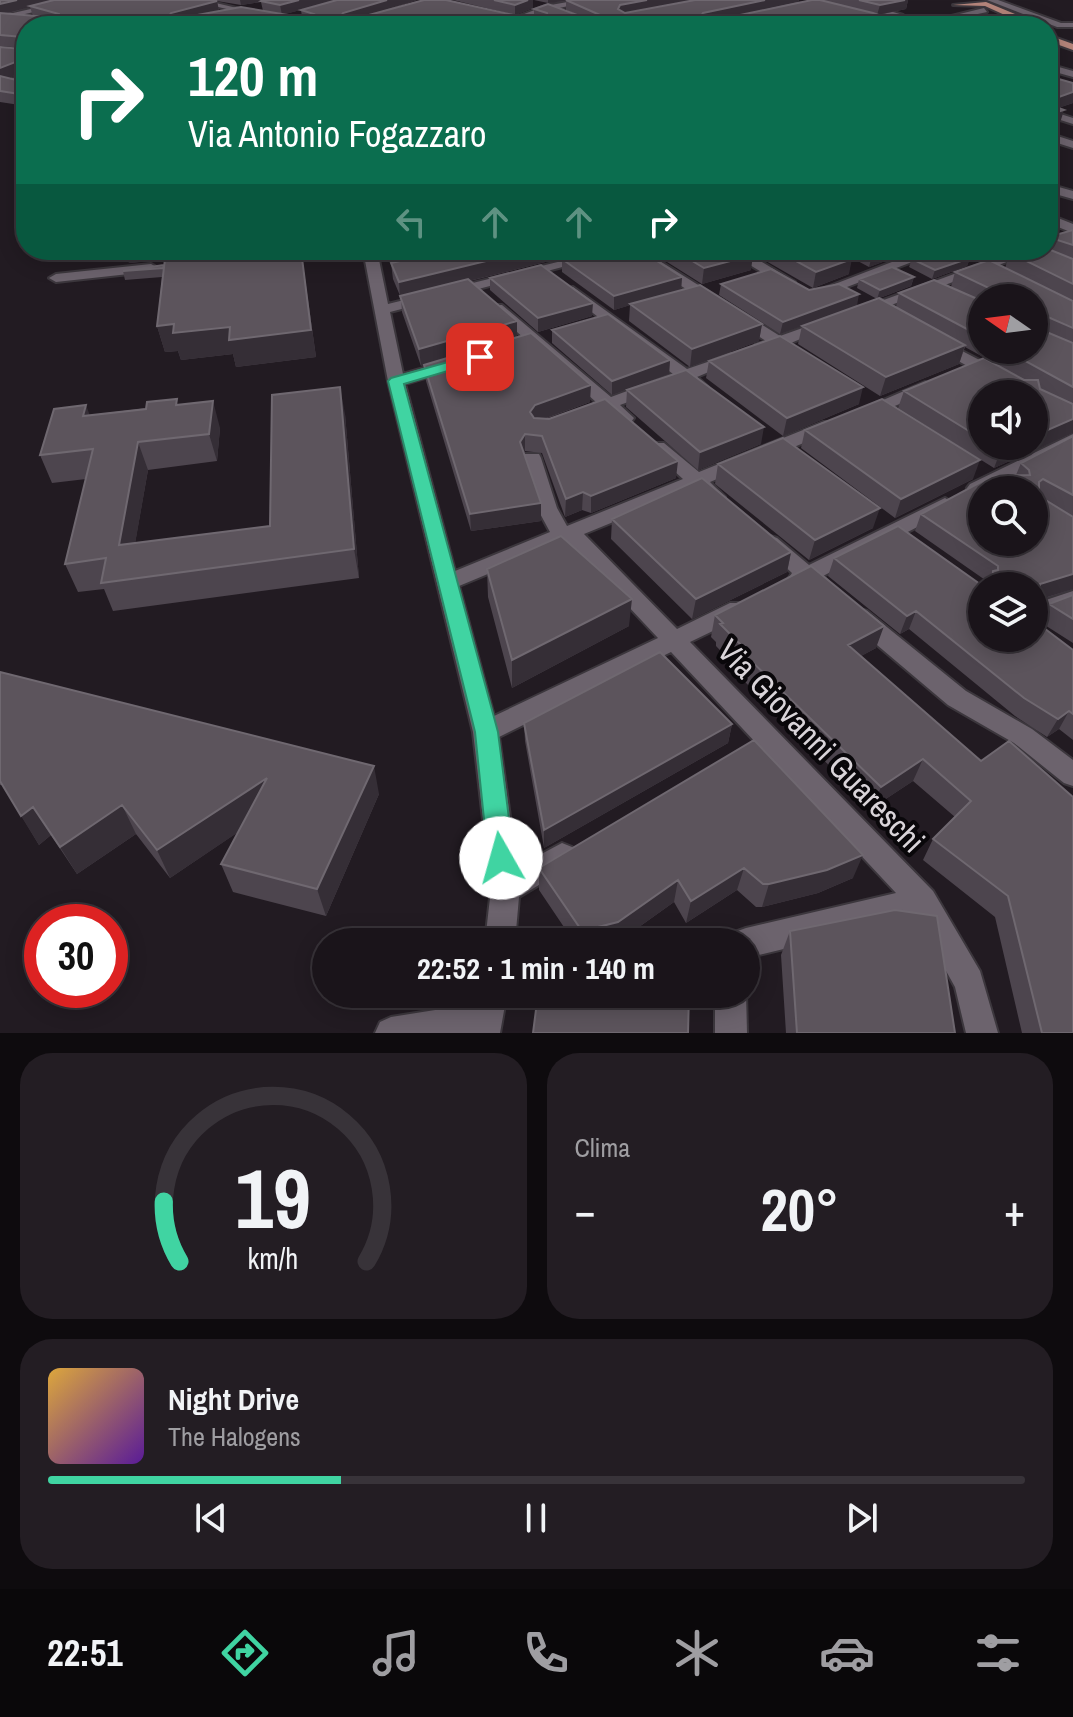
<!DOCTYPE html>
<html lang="it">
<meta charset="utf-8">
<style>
:root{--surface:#1a141a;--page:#231d23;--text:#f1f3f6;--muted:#9f9ea2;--line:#383339;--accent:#40d4a2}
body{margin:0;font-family:"Archivo Narrow",sans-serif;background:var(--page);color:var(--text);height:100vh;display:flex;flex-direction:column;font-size:30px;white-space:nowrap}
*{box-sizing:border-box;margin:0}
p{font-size:26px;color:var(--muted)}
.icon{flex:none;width:44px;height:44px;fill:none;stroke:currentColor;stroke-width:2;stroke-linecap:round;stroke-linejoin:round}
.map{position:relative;height:1033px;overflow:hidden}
.details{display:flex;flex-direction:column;gap:20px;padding:20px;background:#0e0b0e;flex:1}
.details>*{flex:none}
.hud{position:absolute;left:16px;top:16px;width:1042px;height:244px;border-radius:32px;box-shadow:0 4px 20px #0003,0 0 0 2px var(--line);background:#0b6e4f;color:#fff;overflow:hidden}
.needle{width:52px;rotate:284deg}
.controls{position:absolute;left:968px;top:284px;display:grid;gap:16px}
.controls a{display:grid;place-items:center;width:80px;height:80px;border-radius:50%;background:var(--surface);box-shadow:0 4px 20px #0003,0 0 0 2px var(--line);font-size:40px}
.speed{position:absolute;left:24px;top:904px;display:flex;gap:16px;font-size:40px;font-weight:700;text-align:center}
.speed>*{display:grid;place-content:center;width:104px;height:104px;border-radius:50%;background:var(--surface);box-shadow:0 4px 20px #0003,0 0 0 2px var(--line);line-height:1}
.speed .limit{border:12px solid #d22;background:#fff;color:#111}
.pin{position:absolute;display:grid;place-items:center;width:68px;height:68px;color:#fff;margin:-34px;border-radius:16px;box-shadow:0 4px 12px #0006}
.me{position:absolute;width:88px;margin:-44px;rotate:353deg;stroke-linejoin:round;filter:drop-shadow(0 0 6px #0008)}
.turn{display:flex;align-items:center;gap:28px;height:168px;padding:0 40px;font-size:36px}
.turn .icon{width:104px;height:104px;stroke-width:2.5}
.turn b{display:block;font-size:56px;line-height:68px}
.lanes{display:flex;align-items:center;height:76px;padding:0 40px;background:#0003;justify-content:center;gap:40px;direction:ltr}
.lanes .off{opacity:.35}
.big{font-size:60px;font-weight:800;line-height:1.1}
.details .widget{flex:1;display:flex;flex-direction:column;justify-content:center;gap:12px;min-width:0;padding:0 28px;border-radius:32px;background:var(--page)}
.details .dial{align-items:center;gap:0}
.dial svg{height:208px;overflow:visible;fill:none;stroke:var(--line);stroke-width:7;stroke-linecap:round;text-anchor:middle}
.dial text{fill:var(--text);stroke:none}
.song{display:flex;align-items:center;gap:24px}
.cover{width:96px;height:96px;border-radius:12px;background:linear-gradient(135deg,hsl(40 70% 55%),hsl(270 70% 35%))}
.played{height:8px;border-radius:4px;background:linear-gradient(90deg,var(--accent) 30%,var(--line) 30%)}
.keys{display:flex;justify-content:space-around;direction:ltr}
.heat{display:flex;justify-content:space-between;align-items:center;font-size:44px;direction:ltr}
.details .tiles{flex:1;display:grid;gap:20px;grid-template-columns:1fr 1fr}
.widget:last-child{grid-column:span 2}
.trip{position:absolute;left:312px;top:928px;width:448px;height:80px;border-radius:40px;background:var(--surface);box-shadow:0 4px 20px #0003,0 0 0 2px var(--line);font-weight:800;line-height:80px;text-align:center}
.tabs{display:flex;height:128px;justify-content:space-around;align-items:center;background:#0a080a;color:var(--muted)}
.tabs .icon{width:56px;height:56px}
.tabs .active{color:var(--accent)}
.tabs b{font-size:36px;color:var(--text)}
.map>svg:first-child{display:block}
</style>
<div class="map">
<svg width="1073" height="1033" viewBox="0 0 1073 1033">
<rect width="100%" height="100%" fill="#221b22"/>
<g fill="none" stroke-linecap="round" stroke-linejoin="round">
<g stroke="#3c373d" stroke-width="4">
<path id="minor" d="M70 0H84L0 20V16Z
M189 0H203L313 26H298Z
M579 0H596L550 10 505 26H493L545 6Z
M987 0H998L1061 23H1073V27H1057Z
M861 4H867L903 15 881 23V19L891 15 861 8Z
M984 8 987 12 927 25 923 23Z
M1048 64 1073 71V77L1048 70Z
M26 73V79L15 84 20 85V89L0 84Z
M1048 110 1073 118V124L1048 116Z
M1048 133 1073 141V148L1048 140Z
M1048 184 1073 191V199L1048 192Z
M1048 214 1073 224V233L1048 223Z
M283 250H333L326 254 274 259 267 255Z
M363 250H377L388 304 586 255 593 259 390 312 403 374 451 360 459 365 457 368 405 384 455 571 550 532 537 508 523 458 525 454H539L541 458 557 508 567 526 683 479 652 451 649 447 652 443H664L699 472 823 422H835L838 426 835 430 710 482 725 497 722 501H708L694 489 584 534 677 629 730 603H746L749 609 746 615 690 642 933 891 980 971 998 1033H966L955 987 916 917 746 958V942H731L735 932 746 928 896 893 671 652 499 737 517 867 562 843 572 847 576 856 572 865 519 897 515 942H485L491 889 473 732 388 381ZM567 541 658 638 494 716 459 586Z
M626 250H642L780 336 825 320 833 325 791 343V349L777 348 755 351V345L766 341Z
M725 250H742L795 282 788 286 783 285Z
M923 250H943L821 297 816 298 809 294Z
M1019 250H1039L867 314H857L854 311Z
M151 264 158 268 156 271 56 282 49 278 56 274Z
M573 287 687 369 731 354 739 359 697 377 708 387 706 391H694L683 382 620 405 634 418 631 422H619L606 410 593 411 590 407 596 402 490 308 492 305H502L611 397 673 374 568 294V288Z
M939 339 1037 390 1040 394 1034 398V394H1018L933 347V341Z
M925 382 933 387 931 391 868 417H856L853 413Z
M1073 434V446L988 490 977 494 967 488 970 484Z
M945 498 955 504 952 509 823 576 833 587 830 592 822 595 805 585 791 584 788 579 792 573 760 543 770 536 777 538 809 565Z
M1073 591V607L1034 621V604Z
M859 609 867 611 966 691 1032 729 1073 760V786L1064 783 1014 743 948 705 851 623 848 617 851 611Z
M746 992 747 1033H715V994Z
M475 994H507L500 1033H375L380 1022 391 1017 473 1004Z"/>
</g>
<g stroke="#3c373d" stroke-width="4">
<path id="major" d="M986 2 1039 24 1040 26H1029L985 6 953 5Z
M1048 35 1073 44V50L1048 41Z"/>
</g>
<use href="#minor" fill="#6c636d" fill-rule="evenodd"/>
<use href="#major" fill="#b5857b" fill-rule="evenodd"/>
</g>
<path fill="#4d454e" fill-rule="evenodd" d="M0 0H417L380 12 531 19 534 18V9L582 17 566 10V1L548 3 534 0H799L798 2 812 0H908L906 9 878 15 26 26V106L0 102V47L22 49 23 48 0 46ZM217 1 241 5 261 2 263 11H219ZM319 5 301 10 302 17 285 14ZM30 7 33 16 6 14ZM21 73 23 79 20 81 8 78Z
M453 0H533V8L515 15Z
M1048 76 1073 103 1058 108 1060 123 1048 126Z
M1048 217 1052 236 1073 230V433L994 468 898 408 904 391 1005 369 965 347 959 364 880 396 798 344 802 326 780 334 719 295 721 284 809 290 857 306 816 320 896 307 899 293 951 287 955 272 1005 268 1010 253 986 259 968 250H1048ZM982 298H1034V350H982ZM982 394 1034 446H982Z
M68 250H205L197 255 301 250 316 357 236 367 233 354 181 360 178 351 165 352 157 326 162 277 125 280 123 271 164 265V260L129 263 126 252 70 256Z
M422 250H593L470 281 517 321V337L590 402 545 419 676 478 591 513 582 510 565 517 542 453 525 451 524 453 541 503V521L471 531 426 381 424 365 421 366 402 312 401 298 393 279 391 263 429 255V252L424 253Z
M648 250H746L751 270 702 284Z
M747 250H836L849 274 813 288Z
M837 250H915L869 267Z
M970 258 967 266 932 279 909 267 912 259Z
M562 259 682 277 681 290 762 324 759 341 690 367 629 321 630 305 614 310 562 272Z
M914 277 911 286 877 299 857 288 859 279Z
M490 278 592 316 538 332 490 290Z
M552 330 670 360 669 374 612 395 552 343Z
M709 361 859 404 783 436 706 378Z
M627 390 761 444 698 470 626 407Z
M179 404 220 428 217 461 148 470 135 543 270 526 345 414 359 578 113 611 104 589 78 592 65 564 86 479 52 483 40 455 90 415Z
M805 430 973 479 895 518 801 448Z
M1073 436V589L1040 600V617L1037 623 1073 650V740L1059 729 1047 737 1015 716 909 629 900 634 828 576 834 558 987 585 988 582 915 531 921 514 1016 475 1021 463Z
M718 464 873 528 809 560 715 484Z
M612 519 791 552 787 572 692 619 611 539Z
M487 569 629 626 512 688 488 597Z
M1073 595V643L1040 622 1049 604Z
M715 615 876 648 861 656 981 761 1073 1033H1022L995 917 923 860 933 839 955 817 913 781 872 808 741 678 742 673 716 646V642L711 637Z
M0 672 379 794 326 916 233 892 221 864 238 832 170 878 136 834 77 874 51 835 39 845 3 785H0Z
M524 723 732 724 728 743 544 848 525 741Z
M754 740 853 878 818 893 762 907H756L737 890 686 923 674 902 618 942H574L539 890V868Z
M790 931 955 1033H786L781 955Z"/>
<path fill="#352e36" d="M17 0H58L30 6V7L0 15V4Z
M240 0H273L261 1V2L241 5Z
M299 0H337L282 15 280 5Z
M387 0H417L344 23 341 16 343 13Z
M528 0H533V8L515 15V5Z
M548 0H572L548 3Z
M647 0H698L617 19 618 9 620 5Z
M765 0H799L798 2 702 23 701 16 703 13Z
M905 0H908L906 9 877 15 880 5Z
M217 1 219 11 173 23 169 16 171 13Z
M23 59 26 70 0 82V68Z
M1073 92V103L1055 109 1059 97Z
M1064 110 1060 123 1048 126V115Z
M1057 220 1051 235V223Z
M68 250H205L195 256 129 263 126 252 70 256Z
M301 250 316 357 236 367 233 354 181 360 178 351 165 352 157 326 174 324Z
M532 250H593L400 298 399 282Z
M878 250H915L869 267 873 252Z
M989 250H1023L986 259Z
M753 255 751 270 702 284 704 268Z
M970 258 967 266 932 279 935 270Z
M852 259 849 274 813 288 816 272Z
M682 277 681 290 614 310V296Z
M914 277 911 286 877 299 880 290Z
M859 294 857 306 780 334 783 322Z
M593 303 592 316 538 332V318Z
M517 321V338L421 366 419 349Z
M762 324 759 341 690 367 692 349Z
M965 345 959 364 880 396 886 377Z
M670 360 669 374 612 395V381Z
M591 385 590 402 535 422 530 412 535 405Z
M340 387 345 414 359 578 354 549Z
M863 387 859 404 783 436 787 418Z
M213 401 220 428 217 461 209 434Z
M86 405 96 432 83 416Z
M1073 419V433L994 468 1001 450 1011 446H1034V436Z
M764 427 761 444 698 470 700 452Z
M525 434V451L520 459V442Z
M138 442 148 470 130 573 119 545Z
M980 460 973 479 895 518 901 499Z
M678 461 676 478 591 513V496Z
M583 492 582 510 565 517 566 499Z
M541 503V521L471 531 470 514Z
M880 508 873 528 809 560 815 540Z
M791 552 787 572 692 619 696 599Z
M1073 574V589L1034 601 1040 584Z
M632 599 629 626 512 688V660Z
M916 611 909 629 900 634 907 616Z
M884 626 876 648 841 667 848 645Z
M1069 711 1059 729 1047 737 1058 719Z
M732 724 728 743 544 848V830Z
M923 759 913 781 872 808 881 787Z
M374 766 379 794 326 916 317 889Z
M267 778 277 806 170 878 157 850Z
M122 805 136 834 77 874 60 847Z
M33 807 51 835 39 845 21 816Z
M863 855 853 878 818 893 762 907 769 884Z
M744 868 737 890 686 923 691 901Z
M678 880 674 902 618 942H582V931Z"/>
<path fill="#5c545c" stroke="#6f6870" stroke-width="2" fill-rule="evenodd" d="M0 0H17L0 4Z
M54 0H213L217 1 171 13 169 16 181 18 241 7 311 19 314 14 301 10 337 0H387L343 13 341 16 358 18 424 0H446L531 19 548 18 547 13 534 9 548 4 585 18 597 19 600 15 566 0H647L620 5 618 9 625 13 695 0H765L703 13 701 16 721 19 812 0H820L873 13 910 26H26V95L0 91V76L20 81 24 78 21 71 25 67 23 59 0 68V47L22 49 25 40 23 37 0 35V13L59 18V14L30 6Z
M263 0H299L280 5 261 1Z
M494 0H528L515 5Z
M859 0H905L880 5Z
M1048 76 1073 83V92L1059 97 1050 95 1048 101Z
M1048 104 1064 110 1048 115Z
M1048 217 1057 220 1051 223 1052 236 1073 230V245L1048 237Z
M1048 249 1073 259V284L1010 253 1018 250H1048Z
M248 250H301L311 330 229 340 230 327 173 333 174 324 157 326 165 259Z
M429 250H532L399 282 391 263 431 254Z
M597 250H640L682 277 614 296 562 259Z
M674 250H746L753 255 704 268Z
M776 250H836L852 259 816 272Z
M933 250H956L970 258 935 270 912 259Z
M989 260 1073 301V328L1041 314 1037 317V328L1073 343V387L1005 350H1034V298H988L989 288 955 272Z
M164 265 163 268 123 271Z
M541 265 593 303 538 318 490 278Z
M892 267 914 277 880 290 859 279Z
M771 269 809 290 839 284 859 294 783 322 721 284Z
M468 279 517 321 419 349 400 296Z
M934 280 982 301V337L899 293Z
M700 285 762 324 692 349 630 304Z
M879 298 965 345 886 377 802 326Z
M608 314 670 360 612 381 552 330Z
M531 333 591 385 535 405 530 412 534 418 549 419 605 399 678 461 591 496 583 492 566 499 542 436 525 434 520 442 541 503 470 514 424 365Z
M780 336 863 387 787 418 709 361Z
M984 358 1024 380H1038L1040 389 1073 404V419L1034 436V394H982V439L904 391Z
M686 370 764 427 700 452 627 390Z
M340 387 354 549 101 583 106 558 65 564 93 449 40 455 54 409 86 405 83 416 146 409 147 402 177 399 176 405 213 401 209 434 138 442 119 545 270 526 272 395Z
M882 399 980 460 901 499 805 430Z
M1073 436V495L1043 479 1039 482V496L1073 517V574L1040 584V617L1036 618V622L1073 650V714L1069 711 1058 719 1024 698 916 611 907 616 834 558 898 526 980 584 992 585 993 571 998 570V566L921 514 992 476 1030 475 1029 470 1021 463ZM982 490H1034V542H982ZM982 586H1034V638H982Z
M783 438 880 508 815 540 718 464Z
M994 446H1011L1001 450Z
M702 478 791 552 696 599 612 519Z
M561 536 632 599 512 660 487 569Z
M811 566 884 626 848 645 981 761 1009 741 1073 797V1033H1042L1008 896 933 839 971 801 923 759 881 787 746 656 749 653 720 624 723 623 715 615Z
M1073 595V619L1049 604Z
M660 652 732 724 544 830 524 723Z
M0 672 374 766 317 889 221 864 267 778 157 850 122 805 60 847 33 807 21 816 0 781Z
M754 740 863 855 827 870 769 884H763L744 868 691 901 678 880 618 922 582 931 539 868Z
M895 910 937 916 955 1033H797L790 931Z
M538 994H689L688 1033H533Z"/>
<path fill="#40d4a2" stroke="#2a8a69" stroke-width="2" d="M480 353 487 357 485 360 404 384 498 732 514 858 510 866 501 869 492 866 488 858 475 732 388 381 391 378Z"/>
<g text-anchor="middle" stroke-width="8" stroke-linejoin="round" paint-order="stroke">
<g font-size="32" fill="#d9d4d9" stroke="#09070a">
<text transform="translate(821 746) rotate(46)" y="11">Via Giovanni Guareschi</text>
</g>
</g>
</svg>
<div class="controls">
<a><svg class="needle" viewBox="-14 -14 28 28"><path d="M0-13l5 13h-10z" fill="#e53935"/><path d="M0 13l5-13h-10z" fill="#9f9ea2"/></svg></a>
<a><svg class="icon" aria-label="sound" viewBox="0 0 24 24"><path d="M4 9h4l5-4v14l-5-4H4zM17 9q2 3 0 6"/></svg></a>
<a><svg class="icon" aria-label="search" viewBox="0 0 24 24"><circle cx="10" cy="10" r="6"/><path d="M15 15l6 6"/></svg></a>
<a><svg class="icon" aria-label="layers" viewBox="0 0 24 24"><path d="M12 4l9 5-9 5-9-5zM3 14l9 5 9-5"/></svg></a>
</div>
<div class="speed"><div class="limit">30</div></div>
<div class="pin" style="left:480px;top:357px;background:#d93025"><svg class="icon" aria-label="arrive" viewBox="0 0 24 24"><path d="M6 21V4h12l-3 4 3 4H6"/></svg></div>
<svg class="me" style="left:501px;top:858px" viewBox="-20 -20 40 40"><circle r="19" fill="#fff"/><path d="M0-13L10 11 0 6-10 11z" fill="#40d4a2"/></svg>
<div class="trip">22:52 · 1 min · 140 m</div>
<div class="hud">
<div class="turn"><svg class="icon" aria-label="right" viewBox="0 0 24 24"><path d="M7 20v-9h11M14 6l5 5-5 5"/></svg><div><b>120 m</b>Via Antonio Fogazzaro</div></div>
<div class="lanes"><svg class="icon off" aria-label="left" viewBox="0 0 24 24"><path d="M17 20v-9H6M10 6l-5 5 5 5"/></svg><svg class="icon off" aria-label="ahead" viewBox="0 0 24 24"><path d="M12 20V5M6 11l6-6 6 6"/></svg><svg class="icon off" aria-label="ahead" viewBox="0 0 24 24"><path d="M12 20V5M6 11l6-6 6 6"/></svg><svg class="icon" aria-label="right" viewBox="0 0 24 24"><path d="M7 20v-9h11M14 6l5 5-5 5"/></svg></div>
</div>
</div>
<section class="details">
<div class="tiles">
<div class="widget dial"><svg viewBox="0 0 100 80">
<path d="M14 69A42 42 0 1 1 86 69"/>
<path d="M14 69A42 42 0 0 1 8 46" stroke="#40d4a2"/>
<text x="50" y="56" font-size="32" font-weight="700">19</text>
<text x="50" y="72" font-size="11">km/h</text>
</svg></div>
<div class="widget"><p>Clima</p>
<div class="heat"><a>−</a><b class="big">20°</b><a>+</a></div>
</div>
<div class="widget">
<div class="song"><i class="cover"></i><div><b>Night Drive</b><p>The Halogens</p></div></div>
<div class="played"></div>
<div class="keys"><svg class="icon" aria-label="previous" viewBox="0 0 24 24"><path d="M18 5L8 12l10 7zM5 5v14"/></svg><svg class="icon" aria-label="pause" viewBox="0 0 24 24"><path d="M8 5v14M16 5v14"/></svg><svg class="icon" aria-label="next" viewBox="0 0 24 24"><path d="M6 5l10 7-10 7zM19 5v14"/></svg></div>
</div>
</div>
</section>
<nav class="tabs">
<b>22:51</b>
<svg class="icon active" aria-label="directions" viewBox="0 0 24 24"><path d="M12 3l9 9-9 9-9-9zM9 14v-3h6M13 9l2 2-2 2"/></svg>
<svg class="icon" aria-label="music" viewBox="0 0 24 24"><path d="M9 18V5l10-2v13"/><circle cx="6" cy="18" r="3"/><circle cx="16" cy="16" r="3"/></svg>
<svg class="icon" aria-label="phone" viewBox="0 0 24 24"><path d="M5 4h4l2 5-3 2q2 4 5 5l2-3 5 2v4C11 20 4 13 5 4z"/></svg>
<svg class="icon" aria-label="climate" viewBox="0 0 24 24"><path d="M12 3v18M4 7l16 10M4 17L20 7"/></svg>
<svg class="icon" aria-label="car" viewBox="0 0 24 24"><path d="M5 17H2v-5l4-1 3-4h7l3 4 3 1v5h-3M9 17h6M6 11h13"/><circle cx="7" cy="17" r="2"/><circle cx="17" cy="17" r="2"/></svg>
<svg class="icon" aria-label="filters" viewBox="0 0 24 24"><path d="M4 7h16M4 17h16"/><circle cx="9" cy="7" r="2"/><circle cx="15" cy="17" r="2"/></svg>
</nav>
